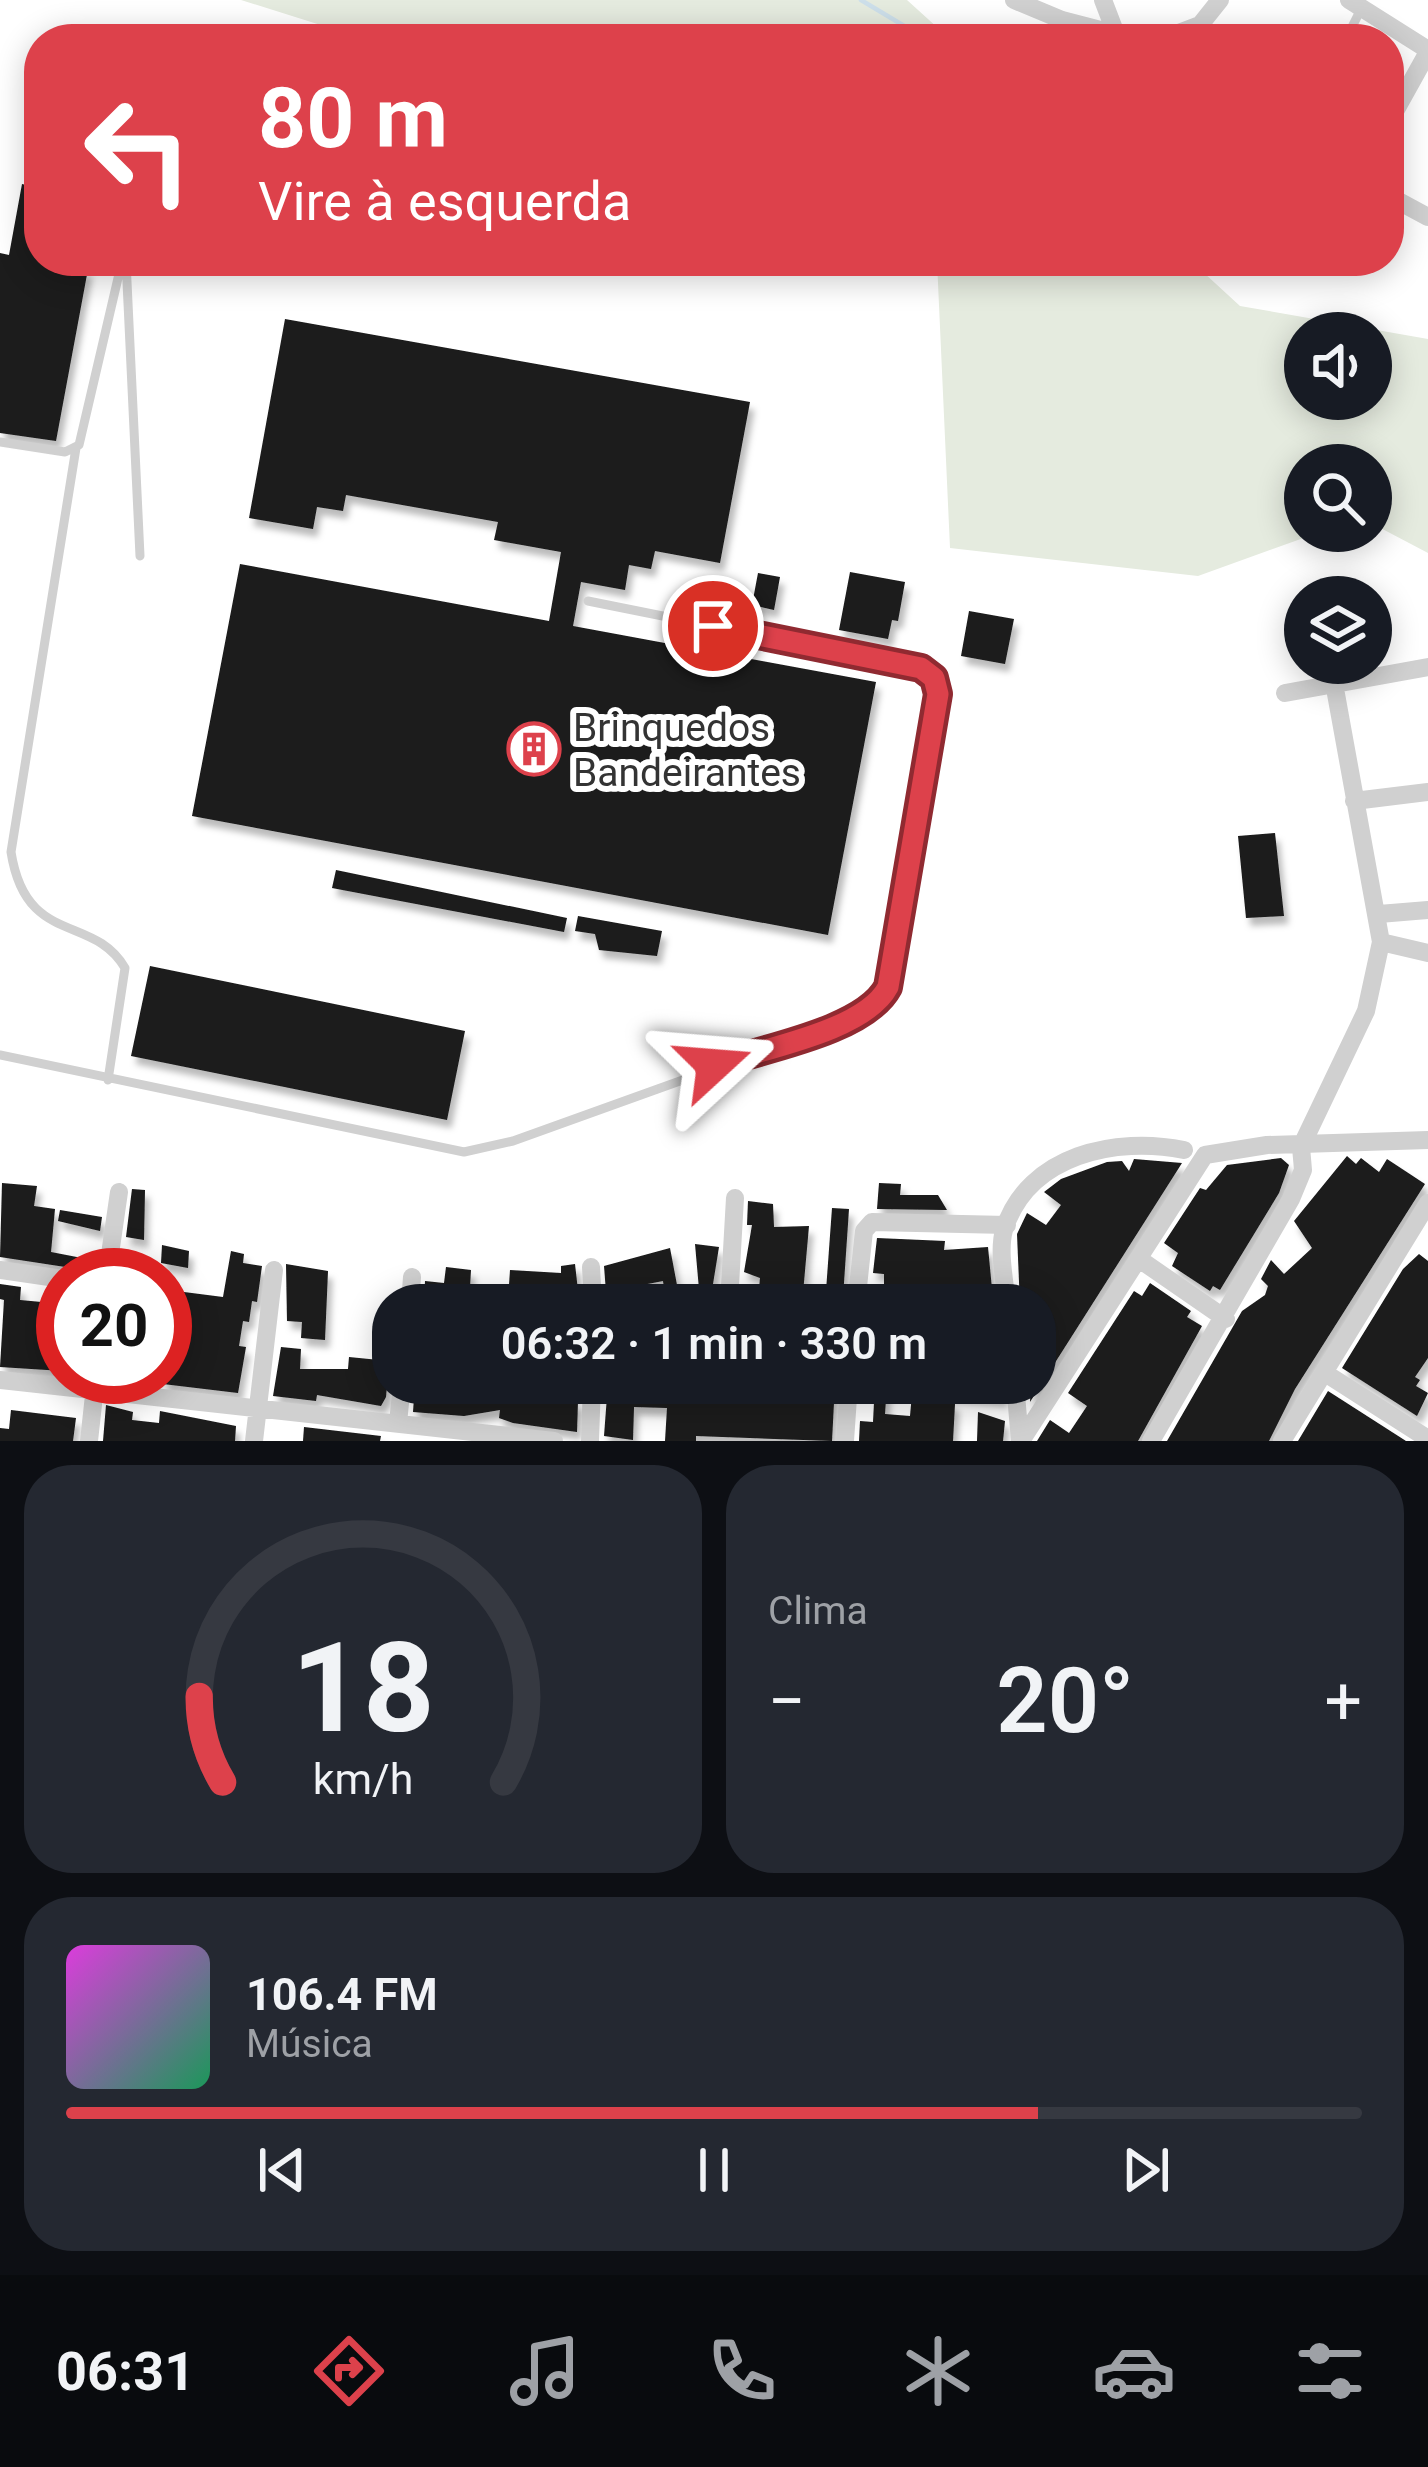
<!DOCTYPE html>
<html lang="pt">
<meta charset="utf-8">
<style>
:root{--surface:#171b24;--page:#242831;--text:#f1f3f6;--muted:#9ea1a6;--line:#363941;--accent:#dd414b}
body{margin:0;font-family:Roboto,sans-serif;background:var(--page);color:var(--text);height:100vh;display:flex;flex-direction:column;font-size:45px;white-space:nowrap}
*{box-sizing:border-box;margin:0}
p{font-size:39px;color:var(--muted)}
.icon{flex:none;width:66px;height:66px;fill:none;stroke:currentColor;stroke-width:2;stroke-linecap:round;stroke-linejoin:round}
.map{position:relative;height:1441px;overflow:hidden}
.details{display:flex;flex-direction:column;gap:24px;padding:24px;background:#0d0f14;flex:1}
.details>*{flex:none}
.top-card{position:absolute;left:24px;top:24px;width:1380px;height:252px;border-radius:48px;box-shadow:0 6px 30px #0003;background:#dd414b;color:#fff;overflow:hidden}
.buttons{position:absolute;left:1284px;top:312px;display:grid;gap:24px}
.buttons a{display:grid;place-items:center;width:108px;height:108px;border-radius:50%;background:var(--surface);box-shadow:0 6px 30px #0003;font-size:60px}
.speed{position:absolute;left:36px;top:1248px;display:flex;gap:24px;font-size:60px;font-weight:700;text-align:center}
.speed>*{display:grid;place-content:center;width:156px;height:156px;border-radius:50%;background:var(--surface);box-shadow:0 6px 30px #0003;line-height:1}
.speed .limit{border:18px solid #d22;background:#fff;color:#111}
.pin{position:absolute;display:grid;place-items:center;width:102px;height:102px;color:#fff;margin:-51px;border:6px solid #fff;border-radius:50%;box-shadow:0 3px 12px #0007}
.me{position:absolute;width:132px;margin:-66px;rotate:71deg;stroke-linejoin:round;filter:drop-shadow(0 0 9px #0008)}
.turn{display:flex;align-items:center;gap:42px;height:252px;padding:0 36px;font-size:54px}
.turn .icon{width:156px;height:156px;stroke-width:2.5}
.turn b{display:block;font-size:84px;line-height:102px}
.big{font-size:90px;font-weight:600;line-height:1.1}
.details .widget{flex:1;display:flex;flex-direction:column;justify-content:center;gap:18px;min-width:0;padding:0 42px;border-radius:48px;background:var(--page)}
.details .dial{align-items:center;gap:0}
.dial svg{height:312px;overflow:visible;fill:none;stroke:var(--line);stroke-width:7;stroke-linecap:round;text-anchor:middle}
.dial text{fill:var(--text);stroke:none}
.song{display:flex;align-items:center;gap:36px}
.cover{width:144px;height:144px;border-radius:18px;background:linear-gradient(135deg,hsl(300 70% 55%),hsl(150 70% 35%))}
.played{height:12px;border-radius:6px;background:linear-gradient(90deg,var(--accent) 75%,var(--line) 75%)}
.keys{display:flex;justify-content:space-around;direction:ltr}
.heat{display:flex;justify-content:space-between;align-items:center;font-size:66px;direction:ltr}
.details .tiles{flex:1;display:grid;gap:24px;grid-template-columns:1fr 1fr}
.widget:last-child{grid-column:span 2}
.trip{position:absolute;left:372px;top:1284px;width:684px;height:120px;border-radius:48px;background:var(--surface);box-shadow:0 6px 30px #0003;font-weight:600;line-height:120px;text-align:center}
.tabs{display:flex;height:192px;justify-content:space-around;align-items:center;background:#090b0e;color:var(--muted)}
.tabs .icon{width:84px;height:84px}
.tabs .selected{color:var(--accent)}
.tabs b{font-size:54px;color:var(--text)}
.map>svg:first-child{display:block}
</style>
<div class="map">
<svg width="1428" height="1441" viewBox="0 0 1428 1441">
<defs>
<filter id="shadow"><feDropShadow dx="4.5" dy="8" stdDeviation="3" flood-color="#0004"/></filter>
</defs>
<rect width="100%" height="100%" fill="#fff"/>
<path fill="#e5ebdf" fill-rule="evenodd" d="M241 0H907L950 39H365Z
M937 261H1191L1240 306 1428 339V553L1371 523V465H1305V531H1323L1198 576 950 548ZM1305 333H1371V399H1305Z"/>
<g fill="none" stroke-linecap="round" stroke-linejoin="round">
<path stroke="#cddfea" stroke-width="4.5" d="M861 0 926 39"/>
</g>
<path fill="#1a1a1a" filter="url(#shadow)" d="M22 184 39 188V261L88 269 56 441 0 433V253L9 255Z
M285 319 750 402 720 563 655 551 651 569 629 565 625 590 581 582 573 626 876 682 828 935 192 816 240 564 549 621 561 552 494 540 498 522 346 495 343 511 317 507 313 529 249 518Z
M850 572 905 582 898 621 892 620 888 639 839 630Z
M758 573 780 577 774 610 752 605Z
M969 611 1014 619 1005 664 961 656Z
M1275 833 1284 916 1246 918 1238 836Z
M336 870 567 918 564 932 332 888Z
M578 916 662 931 657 956 599 950 595 934 575 931Z
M150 966 465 1031 447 1120 131 1056Z
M1347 1156 1356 1164 1361 1158 1379 1172 1387 1159 1425 1184 1295 1389 1269 1441H1167L1242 1311 1265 1295 1268 1286 1261 1279 1271 1260 1284 1274 1312 1248 1294 1221Z
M1281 1158 1289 1165 1279 1193 1220 1290 1213 1286 1210 1291 1172 1266 1178 1253 1164 1243 1200 1188 1206 1190 1227 1165Z
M1134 1159 1182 1163 1030 1402 1035 1305H1020L1017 1234 1027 1213 1046 1225 1061 1205 1044 1192 1061 1179 1107 1162 1122 1161 1129 1171Z
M2 1183 37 1186 34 1206 55 1209 51 1252 87 1259 85 1270 0 1257Z
M879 1183 901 1184 900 1195H938L947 1210 877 1209Z
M132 1189 145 1190 144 1240 126 1237Z
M748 1201 773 1204 774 1227 809 1226 803 1293 759 1289 760 1278 744 1272 752 1225H747Z
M832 1208 849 1209 843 1297 826 1291Z
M60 1210 102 1217 100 1231 58 1221Z
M877 1238 945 1241 944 1250 988 1247 992 1289 980 1290 981 1305 884 1299V1274L873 1273Z
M695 1244 719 1247 712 1290 699 1289Z
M162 1245 189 1251 188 1268 161 1263Z
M670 1248 677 1285 664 1288 663 1281 606 1292 604 1266Z
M231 1251 244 1254 243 1263 262 1266 257 1302 252 1301 249 1322 243 1321 239 1346 246 1347 238 1393 163 1384 167 1303 173 1296 183 1298 184 1292 223 1297Z
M1419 1254 1428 1261V1358L1415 1377 1420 1380 1416 1386 1428 1393 1417 1416 1342 1368 1403 1269Z
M286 1264 328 1271 325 1340 301 1338 302 1322 287 1321Z
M575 1264 579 1300 424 1305 425 1281 444 1283 446 1267 471 1270 470 1287 487 1288 509 1285 510 1270 561 1273V1266Z
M1150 1283 1191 1311 1187 1317 1202 1326 1138 1441H1037L1050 1420 1069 1433 1087 1406 1068 1393 1134 1291 1142 1296Z
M0 1284 21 1287 20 1300 63 1304V1371L0 1367 4 1300 0 1299Z
M281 1347 301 1349 300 1369H348L349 1357 389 1361 386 1397 381 1406 317 1395 316 1401 273 1396Z
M572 1383 570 1401H578L577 1432 513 1423 499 1418 500 1410 464 1416 413 1412 414 1398 495 1399 496 1385Z
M608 1383H699L715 1386V1395L750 1396V1383H835L832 1441 696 1436V1441H665L667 1408 634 1407 633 1440 604 1436Z
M875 1383H887L885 1414 910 1416 913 1383H1002L1003 1399 932 1393 955 1404 953 1441H859L860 1421 873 1422Z
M1328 1391 1406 1441H1298Z
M106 1405 133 1412 132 1420 159 1423 160 1411 236 1426 235 1441H103Z
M11 1410 76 1418 73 1441H0V1428L9 1429Z
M978 1412 1005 1421 1003 1441H977Z
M304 1427 381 1436 380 1441H303Z"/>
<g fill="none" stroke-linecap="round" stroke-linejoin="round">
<path stroke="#d0d0d0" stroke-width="9" d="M1346 39 1361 9
M126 261 140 556
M0 442 65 452 79 445 122 261
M76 448 11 852C26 947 93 913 125 968L108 1080
M0 1055 464 1152 513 1141 866 1014 888 987 938 694 934 678 921 668 588 601"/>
<path stroke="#d0d0d0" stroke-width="18" d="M1014 0 1062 20 1135 39
M1103 0 1116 34
M1349 0 1428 50
M1163 39 1200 25 1220 0
M1389 122 1428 52
M1389 196 1428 217
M1310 267 1313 261
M1285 693 1428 667
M1354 801 1428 792
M1379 914 1428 910
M1381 942 1428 953
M1301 1147 1366 1011 1381 942 1334 683
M1139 1259 1226 1319
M591 1267 593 1305
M0 1270 63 1279
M107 1275 119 1192
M729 1303 735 1198
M410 1305 412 1277
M608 1305 661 1301 753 1305
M856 1305 864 1231 872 1222 1007 1225
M1007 1305C1005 1282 998 1252 1004 1230 1028 1154 1117 1136 1184 1150
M1325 1373 1428 1439
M0 1380 554 1441
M1015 1383 1020 1441
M398 1423 402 1383
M89 1441 96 1377
M254 1441 274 1270
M590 1441 592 1383
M845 1441 849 1383
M1021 1441 1205 1155 1267 1145 1428 1140
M1151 1441 1291 1199 1303 1170 1301 1147
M1282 1441 1428 1203"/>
</g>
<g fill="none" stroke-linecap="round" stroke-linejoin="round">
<g stroke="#902a31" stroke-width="30">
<path id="route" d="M713 626 921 668 934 678 938 694 888 987C865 1031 762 1049 714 1065"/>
</g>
<use href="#route" stroke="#dd414b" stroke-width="21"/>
</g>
<defs>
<g id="building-ring" transform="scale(2.7)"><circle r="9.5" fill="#fff" stroke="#dd414b" stroke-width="1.5"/><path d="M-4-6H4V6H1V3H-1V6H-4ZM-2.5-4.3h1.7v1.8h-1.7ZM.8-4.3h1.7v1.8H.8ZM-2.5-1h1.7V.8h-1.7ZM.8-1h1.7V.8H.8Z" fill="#dd414b"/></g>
</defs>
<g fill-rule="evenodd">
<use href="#building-ring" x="534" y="749"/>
</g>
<g text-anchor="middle" stroke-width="12" stroke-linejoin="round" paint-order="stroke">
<g font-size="39" fill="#333" stroke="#fff" text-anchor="start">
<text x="573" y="741">Brinquedos<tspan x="573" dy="45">Bandeirantes</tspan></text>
</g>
</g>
</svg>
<div class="buttons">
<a><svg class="icon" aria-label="sound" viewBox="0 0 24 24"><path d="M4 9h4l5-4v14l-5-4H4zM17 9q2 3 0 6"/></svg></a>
<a><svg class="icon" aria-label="search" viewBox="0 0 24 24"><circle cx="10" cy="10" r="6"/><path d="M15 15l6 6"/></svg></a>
<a><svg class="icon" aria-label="layers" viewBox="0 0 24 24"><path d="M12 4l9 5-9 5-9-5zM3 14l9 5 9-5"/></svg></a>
</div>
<div class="speed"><div class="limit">20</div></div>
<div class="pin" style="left:713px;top:626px;background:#d93025"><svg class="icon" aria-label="arrive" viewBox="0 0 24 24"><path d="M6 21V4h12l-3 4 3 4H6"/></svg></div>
<svg class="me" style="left:714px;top:1065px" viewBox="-20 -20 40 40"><path d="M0-17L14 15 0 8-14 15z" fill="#dd414b" stroke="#fff" stroke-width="4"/></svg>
<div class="trip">06:32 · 1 min · 330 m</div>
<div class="top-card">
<div class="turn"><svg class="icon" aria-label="left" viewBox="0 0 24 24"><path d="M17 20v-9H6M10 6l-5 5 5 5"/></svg><div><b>80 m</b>Vire à esquerda</div></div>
</div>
</div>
<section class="details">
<div class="tiles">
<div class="widget dial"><svg viewBox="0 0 100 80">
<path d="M14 69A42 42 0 1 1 86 69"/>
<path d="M14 69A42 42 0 0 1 8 47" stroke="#dd414b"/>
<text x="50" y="56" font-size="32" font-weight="700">18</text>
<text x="50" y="72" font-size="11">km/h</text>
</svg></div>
<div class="widget"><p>Clima</p>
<div class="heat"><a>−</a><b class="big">20°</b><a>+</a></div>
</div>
<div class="widget">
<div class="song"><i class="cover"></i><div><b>106.4 FM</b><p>Música</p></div></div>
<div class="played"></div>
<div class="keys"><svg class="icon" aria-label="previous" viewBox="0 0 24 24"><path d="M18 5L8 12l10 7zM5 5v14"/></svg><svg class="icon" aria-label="pause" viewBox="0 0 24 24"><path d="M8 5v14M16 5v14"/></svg><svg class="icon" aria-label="next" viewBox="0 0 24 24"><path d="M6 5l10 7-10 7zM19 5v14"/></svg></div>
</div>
</div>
</section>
<nav class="tabs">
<b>06:31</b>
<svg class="icon selected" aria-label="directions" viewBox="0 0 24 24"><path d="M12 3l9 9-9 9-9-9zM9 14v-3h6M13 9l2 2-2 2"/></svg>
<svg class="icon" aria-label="music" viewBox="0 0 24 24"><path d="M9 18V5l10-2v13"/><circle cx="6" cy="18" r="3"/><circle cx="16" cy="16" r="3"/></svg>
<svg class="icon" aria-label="phone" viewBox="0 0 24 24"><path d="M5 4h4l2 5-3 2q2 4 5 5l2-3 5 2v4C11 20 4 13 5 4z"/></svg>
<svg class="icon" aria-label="climate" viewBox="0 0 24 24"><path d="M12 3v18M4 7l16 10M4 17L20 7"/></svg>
<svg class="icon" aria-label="car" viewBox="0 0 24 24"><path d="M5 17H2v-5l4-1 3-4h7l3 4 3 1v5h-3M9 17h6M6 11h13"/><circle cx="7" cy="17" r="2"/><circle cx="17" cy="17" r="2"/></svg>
<svg class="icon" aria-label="filters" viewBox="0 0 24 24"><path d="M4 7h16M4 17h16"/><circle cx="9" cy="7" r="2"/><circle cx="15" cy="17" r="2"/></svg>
</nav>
